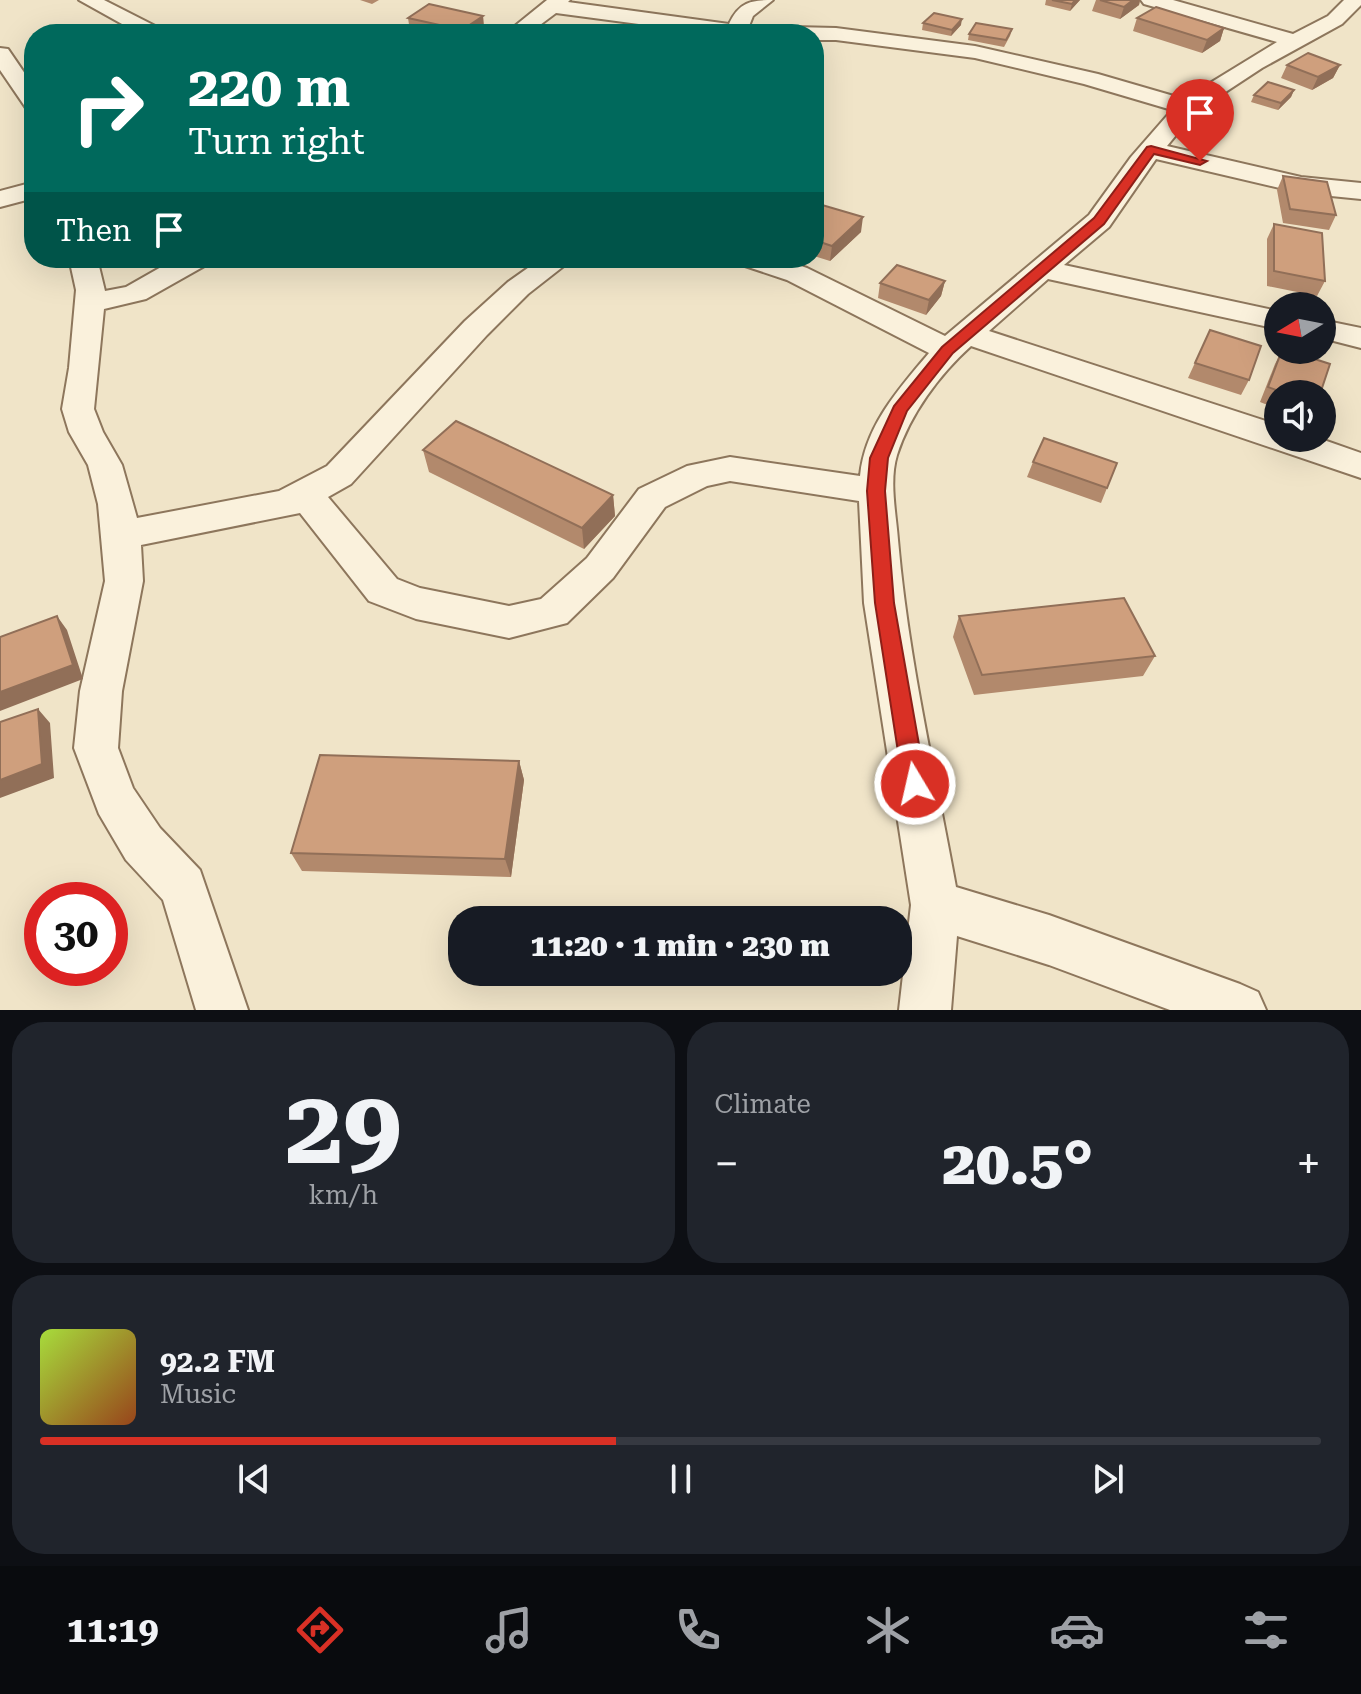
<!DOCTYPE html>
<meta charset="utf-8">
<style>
:root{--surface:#171b24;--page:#20242c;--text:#f1f3f6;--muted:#9ea1a6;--line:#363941;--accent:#d93025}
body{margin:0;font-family:"Roboto Serif",serif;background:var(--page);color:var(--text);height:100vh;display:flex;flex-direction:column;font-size:30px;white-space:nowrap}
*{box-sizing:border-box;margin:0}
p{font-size:26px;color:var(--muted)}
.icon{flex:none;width:44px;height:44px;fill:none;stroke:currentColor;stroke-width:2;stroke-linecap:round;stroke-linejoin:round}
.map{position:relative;height:1010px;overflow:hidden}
.details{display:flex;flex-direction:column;gap:12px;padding:12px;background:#0d0f14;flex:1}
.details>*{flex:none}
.hud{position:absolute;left:24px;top:24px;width:800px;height:244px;border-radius:32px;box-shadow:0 8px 32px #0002;background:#00695c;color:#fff;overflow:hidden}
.needle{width:52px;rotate:260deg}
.fabs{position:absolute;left:1264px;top:292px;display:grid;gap:16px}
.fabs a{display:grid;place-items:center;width:72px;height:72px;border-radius:50%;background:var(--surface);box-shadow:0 8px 32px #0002;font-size:40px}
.speed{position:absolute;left:24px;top:882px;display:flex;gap:16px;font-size:40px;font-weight:700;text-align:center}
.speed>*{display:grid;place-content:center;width:104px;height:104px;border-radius:50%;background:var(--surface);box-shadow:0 8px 32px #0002;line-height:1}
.speed .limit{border:12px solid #d22;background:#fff;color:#111}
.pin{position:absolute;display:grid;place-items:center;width:68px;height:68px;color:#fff;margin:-82px -34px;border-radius:50% 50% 50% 0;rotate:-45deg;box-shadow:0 0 8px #0007}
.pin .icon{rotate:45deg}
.me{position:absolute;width:88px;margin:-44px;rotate:351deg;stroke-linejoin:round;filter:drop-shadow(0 0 6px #0008)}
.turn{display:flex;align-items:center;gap:28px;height:168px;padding:0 32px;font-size:36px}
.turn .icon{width:104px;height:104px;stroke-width:2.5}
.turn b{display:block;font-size:56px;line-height:68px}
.then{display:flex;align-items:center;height:76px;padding:0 32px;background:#0003;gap:16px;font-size:30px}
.big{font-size:60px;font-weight:800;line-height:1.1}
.details .card{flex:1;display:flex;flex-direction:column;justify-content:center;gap:12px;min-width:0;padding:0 28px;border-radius:32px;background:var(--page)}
.details .dial{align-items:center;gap:0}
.dial b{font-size:104px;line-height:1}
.song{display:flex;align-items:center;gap:24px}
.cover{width:96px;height:96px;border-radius:12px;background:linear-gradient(135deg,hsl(80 70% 55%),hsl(20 70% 35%))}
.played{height:8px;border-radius:4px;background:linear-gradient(90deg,var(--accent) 45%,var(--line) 45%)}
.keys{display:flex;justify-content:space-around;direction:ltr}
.heat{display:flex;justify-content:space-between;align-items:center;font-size:44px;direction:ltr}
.details .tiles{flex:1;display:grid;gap:12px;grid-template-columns:1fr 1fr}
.card:last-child{grid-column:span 2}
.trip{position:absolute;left:448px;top:906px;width:464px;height:80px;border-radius:32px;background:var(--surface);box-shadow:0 8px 32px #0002;font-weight:800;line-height:80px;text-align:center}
.menu{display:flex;height:128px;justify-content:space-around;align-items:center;background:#090b0e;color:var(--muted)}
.menu .icon{width:56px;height:56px}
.menu .current{color:var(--accent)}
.menu b{font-size:36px;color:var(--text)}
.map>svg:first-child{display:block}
</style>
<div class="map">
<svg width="1361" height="1010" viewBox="0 0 1361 1010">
<rect width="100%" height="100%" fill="#f0e4c8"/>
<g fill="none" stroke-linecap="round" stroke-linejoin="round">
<g stroke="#8d765c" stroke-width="4">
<path id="minor" d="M79 0H104L163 30 166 34H140Z
M547 0H570L568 2 729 24C739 2 751 0 773 0L753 16 749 26 836 28 975 46 1098 74 1184 99 1277 42 1144 4 1141 0H1173L1293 34 1328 16 1344 0H1361V5L1342 24 1262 68 1195 112 1167 146 1301 177 1361 183V199L1301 193 1156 159 1109 227 1064 265 1278 311V329L1048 279 989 331 1278 425V438H1318L1361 453V478L971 346C939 375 910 414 897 455 889 481 896 513 898 540 908 657 935 772 956 887L1049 915 1240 984 1258 992 1266 1010H1170L1049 965 957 936 951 1010H899L911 905 864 603 859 501 730 481 707 486 665 507 613 578 567 623 509 638 416 619 369 601 300 513 141 545 143 581 122 691 118 748 133 788 160 828 200 870 248 1010H196L163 900 126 860 99 814 74 748 80 691 105 581 98 504 88 465 69 432 62 409 69 368 76 290 69 258H97L105 291 126 287 177 258H212L208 264 146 299 104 309 94 409 103 432 122 465 137 518 279 491 327 466 465 321 508 282 542 258H574L528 294 487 335 351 484 328 497 397 579 420 588 509 606 541 599 587 558 639 489 687 466 730 457 860 476C865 426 898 390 929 353L787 280 739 264 735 258H777L807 268 945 336 1089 215 1131 157 1172 110 1084 84 975 58 836 40H814V34H714L556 13 528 34H505Z
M0 48 8 49 34 87V110L26 108 0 70Z
M34 182V198L0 207V191Z
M1322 320 1361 328V348L1322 338Z"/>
</g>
<use href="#minor" fill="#faf1dc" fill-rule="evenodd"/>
</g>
<path fill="#b2896c" d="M360 0H379L372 4Z
M1046 0H1080L1070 11 1045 5Z
M1096 0H1140L1139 5 1120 19 1092 11Z
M483 16 484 29 477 34H424L410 31 408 18Z
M1137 18 1224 28 1220 41 1202 53 1133 31Z
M923 23 961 25 951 36 922 30Z
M1012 29 1010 36 1004 47 968 40 969 34Z
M1287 65H1340L1333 78 1312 90 1281 78Z
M1294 90 1291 97 1278 110 1251 102 1254 95Z
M1283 176 1336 215 1329 230 1283 223 1277 190Z
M814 212 861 232 830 261 814 256Z
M1274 224 1325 281 1317 296 1267 286V239Z
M487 258H510L497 264Z
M945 281 941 296 926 315 878 298 880 283Z
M1210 330 1249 380 1241 395 1188 378Z
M1282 350 1320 394H1278V409L1260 402 1275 364Z
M423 450 613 495 615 516 584 549 429 472Z
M1033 462 1107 488 1101 503 1027 477Z
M959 616 1155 656 1143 676 974 695 953 637Z
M519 761 524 780 511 877 302 871 291 853Z"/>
<path fill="#916f58" d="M1075 0H1080L1070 11 1072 4Z
M1133 0H1140L1139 5 1120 19 1124 7Z
M483 16 484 29 477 34H463L462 30Z
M962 19 961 25 951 36 952 30Z
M1224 28 1220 41 1202 53 1207 40Z
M1340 65 1333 78 1312 90 1318 77Z
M1294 90 1291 97 1278 110 1281 103Z
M863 217 861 232 830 261 832 246Z
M496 258H510L497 264Z
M945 281 941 296 926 315 929 300Z
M613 495 615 516 584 549 582 528Z
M57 616 67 630 83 679 0 711V692Z
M38 709 50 723 54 778 0 798V780Z
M519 761 524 780 511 877 505 859Z"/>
<path fill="#cf9f7d" stroke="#916f58" stroke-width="2" d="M1052 0H1075L1072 4Z
M1100 0H1133L1124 7Z
M429 4 483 16 462 30 408 18Z
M1156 7 1224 28 1207 40 1137 18Z
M934 13 962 19 952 30 923 23Z
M976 23 1012 29 1006 40 969 34Z
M1308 53 1340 65 1318 77 1287 65Z
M1268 82 1294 90 1281 103 1254 95Z
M1283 176 1327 182 1336 215 1290 209Z
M822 205 863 217 832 246 814 240V212Z
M1274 224 1322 233 1325 281 1274 271Z
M897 265 945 281 929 300 880 283Z
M1210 330 1261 346 1249 380 1195 363Z
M1282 350H1287L1330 364 1320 394H1287L1268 387Z
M456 421 613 495 582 528 423 450Z
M1044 438 1117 463 1107 488 1033 462Z
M1124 598 1155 656 982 675 959 616Z
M57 616 73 665 0 692V637Z
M38 709 42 764 0 780V722Z
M320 755 519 761 505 859 291 853Z"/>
<path fill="#d93025" stroke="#8d1f18" stroke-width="2" d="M1151 146 1207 161 1200 165 1154 154 1104 224 953 353 907 411 888 458 885 491 894 603 926 784 923 792 915 795 907 792 903 784 875 603 867 491 870 458 894 406 942 347 1094 218 1147 147Z"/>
</svg>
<div class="fabs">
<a><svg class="needle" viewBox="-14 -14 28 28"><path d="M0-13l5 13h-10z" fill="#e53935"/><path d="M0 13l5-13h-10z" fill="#9ea1a6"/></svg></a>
<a><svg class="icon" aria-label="sound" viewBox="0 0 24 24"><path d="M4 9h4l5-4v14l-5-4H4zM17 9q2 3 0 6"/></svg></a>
</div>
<div class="speed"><div class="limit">30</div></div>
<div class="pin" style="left:1200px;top:161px;background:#d93025"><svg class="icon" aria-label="arrive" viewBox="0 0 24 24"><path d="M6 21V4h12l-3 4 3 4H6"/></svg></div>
<svg class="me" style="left:915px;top:784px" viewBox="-20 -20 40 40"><circle r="17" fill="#d93025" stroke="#fff" stroke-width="3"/><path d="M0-11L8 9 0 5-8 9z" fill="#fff"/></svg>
<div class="trip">11:20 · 1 min · 230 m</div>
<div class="hud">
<div class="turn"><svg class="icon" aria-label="right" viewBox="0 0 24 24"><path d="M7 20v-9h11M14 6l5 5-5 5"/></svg><div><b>220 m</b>Turn right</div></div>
<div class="then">Then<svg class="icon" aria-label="arrive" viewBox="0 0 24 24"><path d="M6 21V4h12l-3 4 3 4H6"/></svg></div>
</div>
</div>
<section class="details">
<div class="tiles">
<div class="card dial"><b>29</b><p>km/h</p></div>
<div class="card"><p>Climate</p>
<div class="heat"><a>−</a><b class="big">20.5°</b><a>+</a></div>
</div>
<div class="card">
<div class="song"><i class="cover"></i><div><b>92.2 FM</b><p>Music</p></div></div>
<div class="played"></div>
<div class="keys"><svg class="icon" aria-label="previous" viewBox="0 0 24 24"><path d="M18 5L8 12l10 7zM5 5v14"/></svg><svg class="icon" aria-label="pause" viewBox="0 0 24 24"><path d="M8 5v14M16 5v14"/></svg><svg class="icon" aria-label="next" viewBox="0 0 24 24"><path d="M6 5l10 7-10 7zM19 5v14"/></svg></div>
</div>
</div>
</section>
<nav class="menu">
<b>11:19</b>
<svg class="icon current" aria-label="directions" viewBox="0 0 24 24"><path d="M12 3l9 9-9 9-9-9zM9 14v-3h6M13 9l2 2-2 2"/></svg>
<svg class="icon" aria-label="music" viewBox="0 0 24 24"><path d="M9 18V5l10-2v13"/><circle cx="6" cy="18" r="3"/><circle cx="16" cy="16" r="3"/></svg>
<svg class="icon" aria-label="phone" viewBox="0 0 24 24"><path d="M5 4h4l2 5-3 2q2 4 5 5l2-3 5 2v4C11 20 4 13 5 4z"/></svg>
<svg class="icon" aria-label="climate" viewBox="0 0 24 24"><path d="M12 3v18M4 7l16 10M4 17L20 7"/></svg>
<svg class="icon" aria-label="car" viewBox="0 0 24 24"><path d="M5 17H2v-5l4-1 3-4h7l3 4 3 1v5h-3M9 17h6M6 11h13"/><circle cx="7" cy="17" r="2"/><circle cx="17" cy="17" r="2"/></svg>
<svg class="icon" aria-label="filters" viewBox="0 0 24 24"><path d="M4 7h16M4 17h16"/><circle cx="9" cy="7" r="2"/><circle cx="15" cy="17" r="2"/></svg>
</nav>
